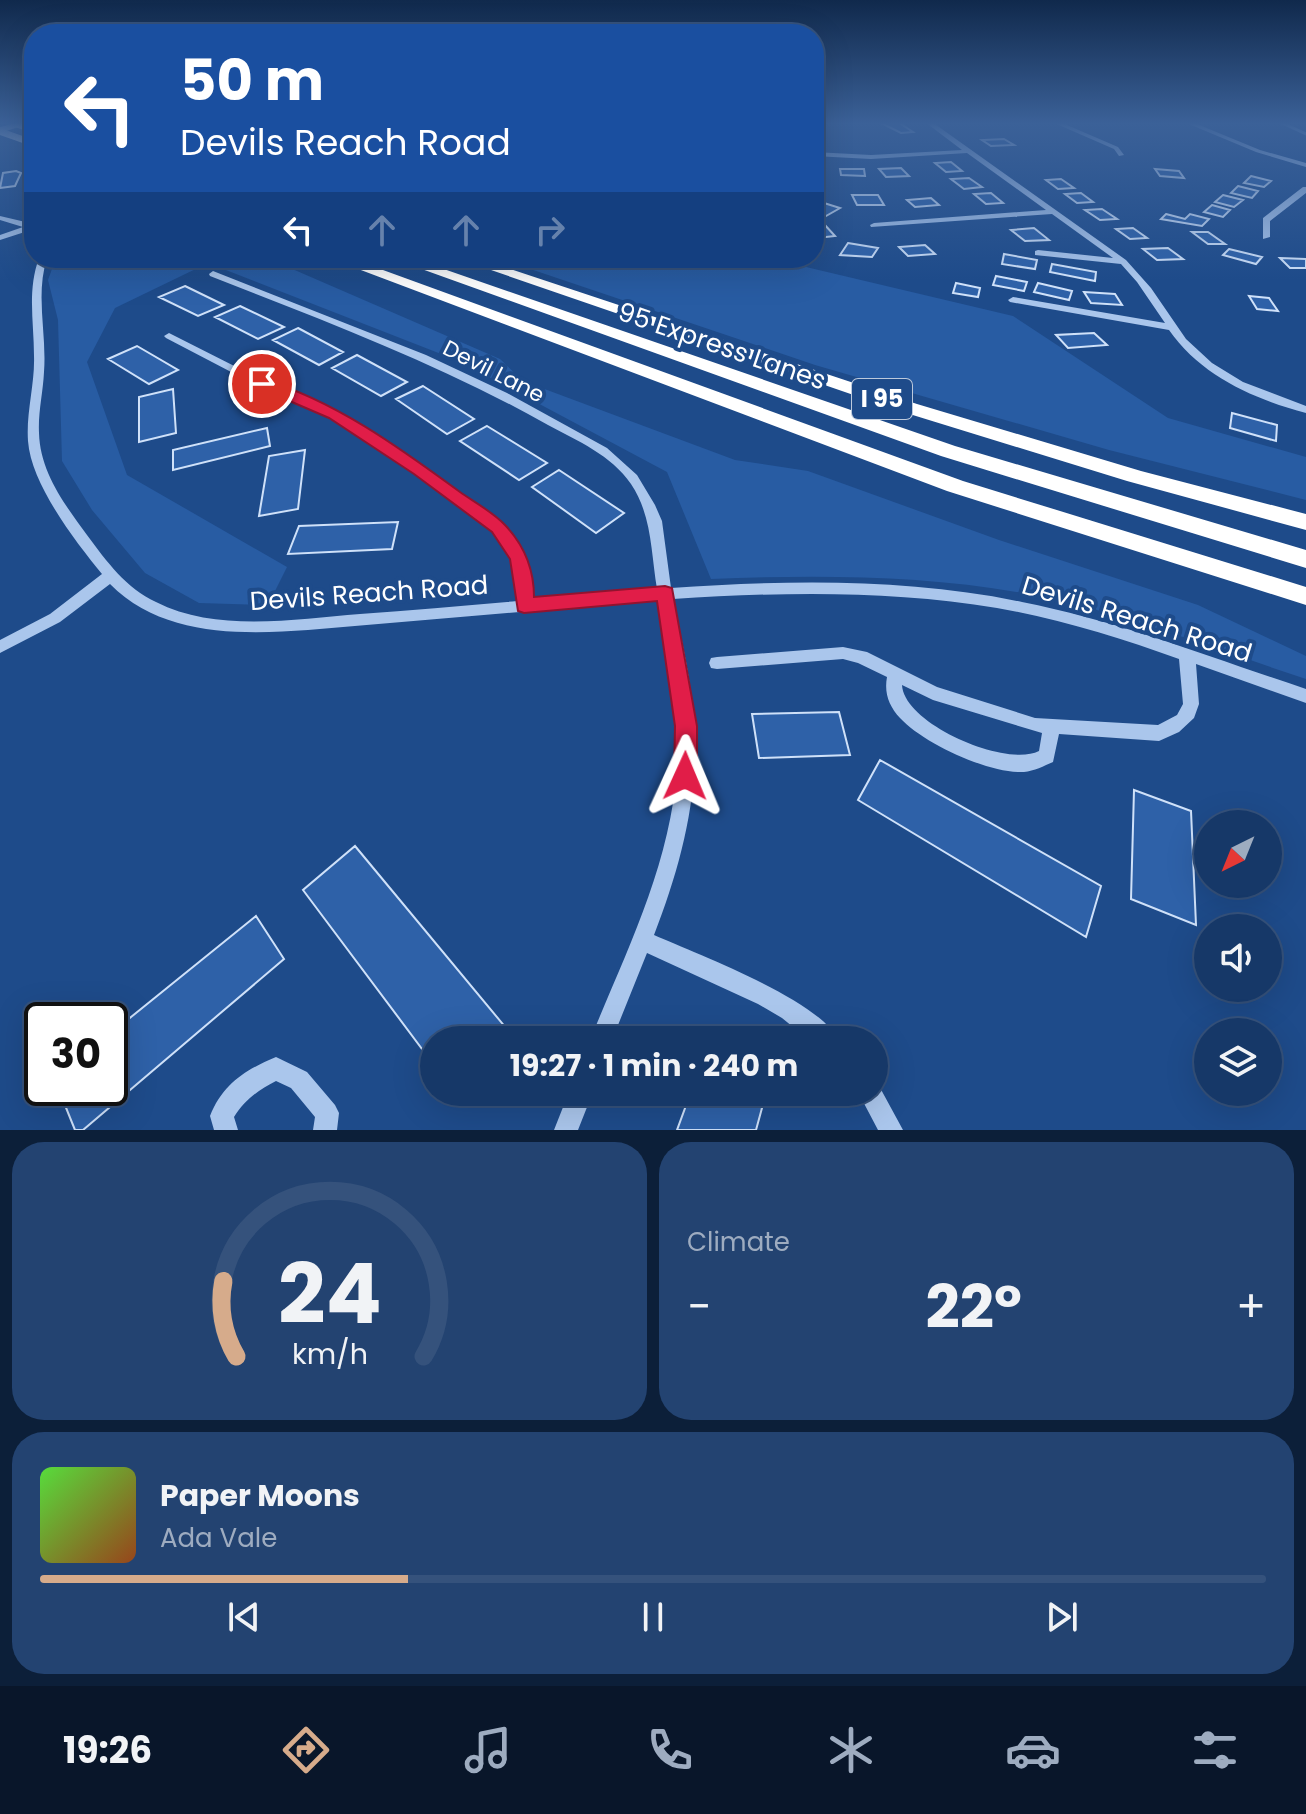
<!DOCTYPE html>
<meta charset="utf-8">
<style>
:root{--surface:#163868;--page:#234371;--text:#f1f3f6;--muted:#9eacc0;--line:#35527c;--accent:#d6ab8b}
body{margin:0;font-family:Poppins,sans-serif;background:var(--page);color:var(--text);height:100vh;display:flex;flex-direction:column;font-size:30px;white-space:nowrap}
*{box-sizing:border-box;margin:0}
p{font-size:26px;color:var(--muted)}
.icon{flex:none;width:44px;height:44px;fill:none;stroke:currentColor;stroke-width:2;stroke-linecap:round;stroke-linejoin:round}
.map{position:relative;height:1130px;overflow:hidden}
.sheet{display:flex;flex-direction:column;gap:12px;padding:12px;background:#0c1f39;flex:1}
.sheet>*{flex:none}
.banner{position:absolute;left:24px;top:24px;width:800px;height:244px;border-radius:32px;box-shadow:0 8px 32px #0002,0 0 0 2px var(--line);background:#1a4fa0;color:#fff;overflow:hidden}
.needle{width:52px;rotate:223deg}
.controls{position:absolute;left:1194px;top:810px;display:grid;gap:16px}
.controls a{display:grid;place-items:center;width:88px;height:88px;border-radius:50%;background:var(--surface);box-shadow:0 8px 32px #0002,0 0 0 2px var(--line);font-size:40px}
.speed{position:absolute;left:24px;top:1002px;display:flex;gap:16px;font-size:40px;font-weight:700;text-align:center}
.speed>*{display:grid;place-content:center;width:104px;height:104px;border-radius:50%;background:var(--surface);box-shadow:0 8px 32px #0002,0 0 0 2px var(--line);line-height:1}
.speed .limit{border:4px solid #111;border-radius:12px;background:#fff;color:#111}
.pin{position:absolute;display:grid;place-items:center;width:68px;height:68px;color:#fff;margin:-34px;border:4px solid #fff;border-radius:50%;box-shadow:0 2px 8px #0007}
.me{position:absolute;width:88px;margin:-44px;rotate:1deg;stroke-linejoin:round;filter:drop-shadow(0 0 6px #0008)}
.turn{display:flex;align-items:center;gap:28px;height:168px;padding:0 24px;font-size:36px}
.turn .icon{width:104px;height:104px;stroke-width:2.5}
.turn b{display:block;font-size:56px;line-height:68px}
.lanes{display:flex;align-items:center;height:76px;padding:0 24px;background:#0003;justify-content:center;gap:40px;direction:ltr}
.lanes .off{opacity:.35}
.big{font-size:60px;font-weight:700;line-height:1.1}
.sheet .widget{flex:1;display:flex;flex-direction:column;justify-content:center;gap:12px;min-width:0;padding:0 28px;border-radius:32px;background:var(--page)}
.sheet .dial{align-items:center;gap:0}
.dial svg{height:208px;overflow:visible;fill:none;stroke:var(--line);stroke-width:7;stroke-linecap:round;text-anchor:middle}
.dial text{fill:var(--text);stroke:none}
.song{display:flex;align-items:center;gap:24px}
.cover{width:96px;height:96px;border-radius:12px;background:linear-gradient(135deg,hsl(110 70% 55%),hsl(20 70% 35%))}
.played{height:8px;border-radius:4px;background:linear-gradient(90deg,var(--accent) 30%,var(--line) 30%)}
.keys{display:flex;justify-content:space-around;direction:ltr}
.heat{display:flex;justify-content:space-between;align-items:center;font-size:44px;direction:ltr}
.sheet .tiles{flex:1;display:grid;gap:12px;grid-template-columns:1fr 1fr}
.widget:last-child{grid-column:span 2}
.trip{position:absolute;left:420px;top:1026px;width:468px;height:80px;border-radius:40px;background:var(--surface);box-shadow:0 8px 32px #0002,0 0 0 2px var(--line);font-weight:700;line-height:80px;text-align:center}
.dock{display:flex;height:128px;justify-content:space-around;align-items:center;background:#09162a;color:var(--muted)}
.dock .icon{width:56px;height:56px}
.dock .current{color:var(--accent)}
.dock b{font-size:36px;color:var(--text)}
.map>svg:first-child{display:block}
</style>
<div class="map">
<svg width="1306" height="1130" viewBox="0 0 1306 1130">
<rect width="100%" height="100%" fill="#1e4b8a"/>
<path fill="#285ca3" d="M56 258H267L500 359 523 381 735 460 808 471 999 540 1198 605 1306 656V679C1233 655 1160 627 1086 607 966 575 835 574 711 579L667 472 459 361 208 263 115 308 87 362 127 475 287 567 268 605 199 603 145 573 92 510 62 461 58 320 48 280Z
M498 258H768L1013 316 1168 418 1306 457V500L1109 450 815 365Z"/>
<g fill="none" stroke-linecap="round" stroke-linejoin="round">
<path stroke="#9ec1ed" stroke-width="3" d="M1280 122 1306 134"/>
</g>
<path fill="#2e61a8" stroke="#cfe1f9" stroke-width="2" d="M898 122 913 132 901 133 881 123Z
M1004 139 1014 145 991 146 982 140Z
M951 162 962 171 946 172 935 163Z
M901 168 909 176 886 177 879 169Z
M840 169H864L865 176 841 175Z
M1155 169 1179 171 1184 178 1160 176Z
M16 171 21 173 15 186 0 188 3 173Z
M1251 176 1271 181 1264 187 1244 183Z
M969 178 982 187 964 189 951 179Z
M1061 179 1074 188 1058 189 1046 180Z
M1238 186 1258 191 1252 198 1231 193Z
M991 193 1003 203 986 204 974 194Z
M1081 193 1093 202 1077 203 1065 194Z
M852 195H878L884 205H857Z
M1223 195 1243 200 1234 207 1215 202Z
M931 198 939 205 915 207 907 200Z
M824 203 840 208 826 216 814 213V209Z
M1212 205 1230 210 1223 217 1204 212Z
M1102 209 1117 219 1100 220 1085 210Z
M1166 214 1185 219 1190 214 1209 219 1202 226 1161 219Z
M824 224 835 236 817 238 814 225Z
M1034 228 1049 240 1025 241 1011 230Z
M1133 228 1147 238 1130 239 1116 229Z
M1192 232H1208L1225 244H1208Z
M848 243 878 248 872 257 840 255Z
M925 245 935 254 908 256 899 247Z
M1168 248 1183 259 1157 260 1143 249Z
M1229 249 1262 257 1256 264 1223 255Z
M1004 254 1037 260 1035 269 1002 264Z
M1280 258 1306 259V268H1290Z
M1052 264 1096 272 1095 281 1050 272Z
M996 276 1027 282 1024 291 993 285Z
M956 283 980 288 978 297 953 293Z
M1038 283 1072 291 1069 300 1034 292Z
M185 286 224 305 198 316 159 297Z
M1084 292 1115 294 1122 305 1091 303Z
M1249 296 1269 298 1278 311 1257 309Z
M240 306 284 327 258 339 215 317Z
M298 328 343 352 319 365 273 340Z
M1094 333 1107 345 1068 348 1056 335Z
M137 346 178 370 149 384 108 359Z
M357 355 407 382 381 396 332 368Z
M423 386 474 419 447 434 396 399Z
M173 389 176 433 139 442V397Z
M1232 413 1277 425 1276 441 1230 428Z
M487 426 547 463 519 480 460 441Z
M267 428 270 446 173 470V450Z
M305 450 298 509 259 516 269 456Z
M559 470 624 513 596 533 532 487Z
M398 522 392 549 288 554 299 526Z
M839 712 850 755 759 758 752 714Z
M880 760 1101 886 1086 937 858 800Z
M1134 790 1191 811 1196 925 1131 899Z
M355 846 511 1034 506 1040H434V1065L303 890Z
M256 916 284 959 83 1130H75L58 1088H110V1034Z
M691 1092H734L762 1108 756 1130H677Z"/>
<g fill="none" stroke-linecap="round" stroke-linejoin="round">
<path fill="#aac6ec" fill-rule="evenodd" d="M925 122H932L1126 260 1151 288 1186 339 1212 363 1243 382 1306 406V413C1254 399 1201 376 1169 330L1010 302 1008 300 1013 297 1165 323 1137 282 1121 264 1035 255V251L1038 250 1113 258 1052 214 871 227 870 225 874 223 1046 210 967 153 871 159 814 156V152L871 155 962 150Z
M1052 122H1060L1118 147 1124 155 1119 156 1114 149Z
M1184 122H1192L1260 150 1306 163V167L1256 152Z
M1303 187H1306V193L1270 221V237L1263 239V218Z
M0 216 34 224V229L0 240V235L23 227 0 220Z
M39 258H47C35 296 47 333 44 372 43 393 38 412 39 433 40 472 65 505 87 535 107 562 126 588 156 602 217 633 295 619 360 614 412 610 464 606 517 601L518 581 512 559 493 531 416 473 330 417 258 386 166 338 164 336 169 333 266 382 338 413 424 467 503 525 526 558 532 581V600L657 589C651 553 652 515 631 484 611 455 578 441 548 425 440 364 325 321 210 276L209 274 213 271 426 355 507 393 607 448 637 475 655 505 662 521 671 588C788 580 907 578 1022 602 1119 621 1212 658 1306 689V703L1196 664 1199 704 1194 718 1179 732 1159 741 1059 734 1053 762C1044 766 1034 771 1024 772 989 774 923 743 900 718 889 706 884 693 887 677L858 663 843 659 717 669 711 668 709 663 711 658 717 657 843 647 867 652 937 687 1035 718 1158 725 1177 715 1183 704 1179 659C1120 638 1059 619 997 608 890 590 781 592 673 599 682 641 692 683 694 726 699 798 680 868 654 935 695 953 822 1001 838 1040H809L782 1018 758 1004 647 953 612 1040H590C626 952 670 866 677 769 682 712 669 655 659 600L308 630C240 635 161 636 110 584L60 622 0 653V640L50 614 102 574C75 541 31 484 28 441 26 412 35 384 34 356 34 322 27 291 39 258ZM902 685 933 700 1042 733 1039 751C1006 768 904 724 902 685Z
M276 1057 307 1072 335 1105 339 1113 337 1130H313L315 1117 291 1088 276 1081C258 1090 245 1100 234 1117L238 1130H214L210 1116C223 1084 245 1070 276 1057Z
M874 1082 878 1084 903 1130H878L858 1092H874Z
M569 1092H593L578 1130H554Z"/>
<path fill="#eff5fe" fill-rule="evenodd" d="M20 122H34L0 133V127Z"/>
<path fill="#fff" fill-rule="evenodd" d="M0 128 34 140V147L0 135Z
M329 258H350L963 481 1306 587V605L947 491Z
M391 258H412L955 446 1306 550V568L941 456Z
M456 258H477L917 404 1141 471 1306 514V530L1127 481 903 412Z"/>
<path stroke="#fff" stroke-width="12" d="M19 122 34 127"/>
</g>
<linearGradient id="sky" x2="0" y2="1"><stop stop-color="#10294c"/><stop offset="0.44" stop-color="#3b6198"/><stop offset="1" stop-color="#3b6198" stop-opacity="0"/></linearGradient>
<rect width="1306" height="280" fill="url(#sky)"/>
<path fill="#e11d48" stroke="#92132f" stroke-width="2" d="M262 379C334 400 400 448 460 492 474 502 493 512 505 525 524 545 534 570 534 597L665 586 672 588 697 726V776L694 784 685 787 677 784 674 776 675 726 657 601 524 613 518 611 510 559 492 532 414 474 329 418 257 387V381Z"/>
<g text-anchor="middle" stroke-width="8" stroke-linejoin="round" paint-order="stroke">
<g font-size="22" fill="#fff" stroke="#1e4b8a">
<text transform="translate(494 371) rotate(27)" y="8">Devil Lane</text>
</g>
<rect fill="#1e4b8a" stroke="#bcc9dc" stroke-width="2" x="852" y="379" width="60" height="40" rx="6"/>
<g font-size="24" font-weight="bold" fill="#fff">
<text x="882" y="407">I 95</text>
</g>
<g font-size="26" fill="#fff" stroke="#1e4b8a">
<text transform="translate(722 346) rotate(19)" y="9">95 Express Lanes</text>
<text transform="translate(369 593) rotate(-4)" y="9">Devils Reach Road</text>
<text transform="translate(1137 619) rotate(17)" y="9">Devils Reach Road</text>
</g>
</g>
</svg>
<div class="controls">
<a><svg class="needle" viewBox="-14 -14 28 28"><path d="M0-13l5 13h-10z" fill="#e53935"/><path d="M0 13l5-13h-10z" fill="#9eacc0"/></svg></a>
<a><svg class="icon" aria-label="sound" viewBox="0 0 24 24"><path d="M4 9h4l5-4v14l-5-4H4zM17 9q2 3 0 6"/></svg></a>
<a><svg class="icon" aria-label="layers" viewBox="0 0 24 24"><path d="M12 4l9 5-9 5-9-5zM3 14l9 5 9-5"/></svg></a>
</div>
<div class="speed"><div class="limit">30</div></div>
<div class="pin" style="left:262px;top:384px;background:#d93025"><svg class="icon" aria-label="arrive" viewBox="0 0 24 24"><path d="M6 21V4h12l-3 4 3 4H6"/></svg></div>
<svg class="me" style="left:685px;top:776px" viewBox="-20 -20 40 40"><path d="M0-17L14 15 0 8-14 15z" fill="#e11d48" stroke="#fff" stroke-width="4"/></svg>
<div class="trip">19:27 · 1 min · 240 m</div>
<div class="banner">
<div class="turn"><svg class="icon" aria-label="left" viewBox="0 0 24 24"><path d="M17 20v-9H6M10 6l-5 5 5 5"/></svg><div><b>50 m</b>Devils Reach Road</div></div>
<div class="lanes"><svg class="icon" aria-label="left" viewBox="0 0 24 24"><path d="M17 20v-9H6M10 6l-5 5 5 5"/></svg><svg class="icon off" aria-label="ahead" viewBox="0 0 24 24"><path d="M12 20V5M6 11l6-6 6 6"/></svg><svg class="icon off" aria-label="ahead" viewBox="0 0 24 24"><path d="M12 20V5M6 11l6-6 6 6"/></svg><svg class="icon off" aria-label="right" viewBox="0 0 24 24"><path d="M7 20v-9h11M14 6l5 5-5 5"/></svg></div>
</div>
</div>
<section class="sheet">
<div class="tiles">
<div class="widget dial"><svg viewBox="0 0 100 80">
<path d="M14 69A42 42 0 1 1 86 69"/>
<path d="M14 69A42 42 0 0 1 9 40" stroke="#d6ab8b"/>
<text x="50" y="56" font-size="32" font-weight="700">24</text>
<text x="50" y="72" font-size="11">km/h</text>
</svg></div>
<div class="widget"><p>Climate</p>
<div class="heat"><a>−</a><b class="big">22°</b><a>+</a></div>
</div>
<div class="widget">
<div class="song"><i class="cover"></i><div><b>Paper Moons</b><p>Ada Vale</p></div></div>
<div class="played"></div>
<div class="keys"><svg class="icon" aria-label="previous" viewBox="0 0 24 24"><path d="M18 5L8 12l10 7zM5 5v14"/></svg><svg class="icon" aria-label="pause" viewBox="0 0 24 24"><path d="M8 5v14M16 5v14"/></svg><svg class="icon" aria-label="next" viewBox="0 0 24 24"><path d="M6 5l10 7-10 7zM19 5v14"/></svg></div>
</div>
</div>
</section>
<nav class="dock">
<b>19:26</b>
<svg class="icon current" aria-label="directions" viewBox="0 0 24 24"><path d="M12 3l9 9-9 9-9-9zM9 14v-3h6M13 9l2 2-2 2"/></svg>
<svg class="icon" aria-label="music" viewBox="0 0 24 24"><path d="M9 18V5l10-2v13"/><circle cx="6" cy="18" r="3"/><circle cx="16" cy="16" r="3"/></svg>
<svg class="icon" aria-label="phone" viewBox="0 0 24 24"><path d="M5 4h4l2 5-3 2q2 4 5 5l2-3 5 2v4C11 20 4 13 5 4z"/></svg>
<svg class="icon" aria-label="climate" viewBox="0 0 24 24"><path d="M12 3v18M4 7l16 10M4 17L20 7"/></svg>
<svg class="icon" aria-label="car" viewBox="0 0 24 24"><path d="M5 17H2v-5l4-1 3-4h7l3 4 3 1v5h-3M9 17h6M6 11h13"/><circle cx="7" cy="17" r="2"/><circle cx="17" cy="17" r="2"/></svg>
<svg class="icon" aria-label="filters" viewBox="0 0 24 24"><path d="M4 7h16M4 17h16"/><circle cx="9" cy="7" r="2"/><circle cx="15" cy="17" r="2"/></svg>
</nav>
